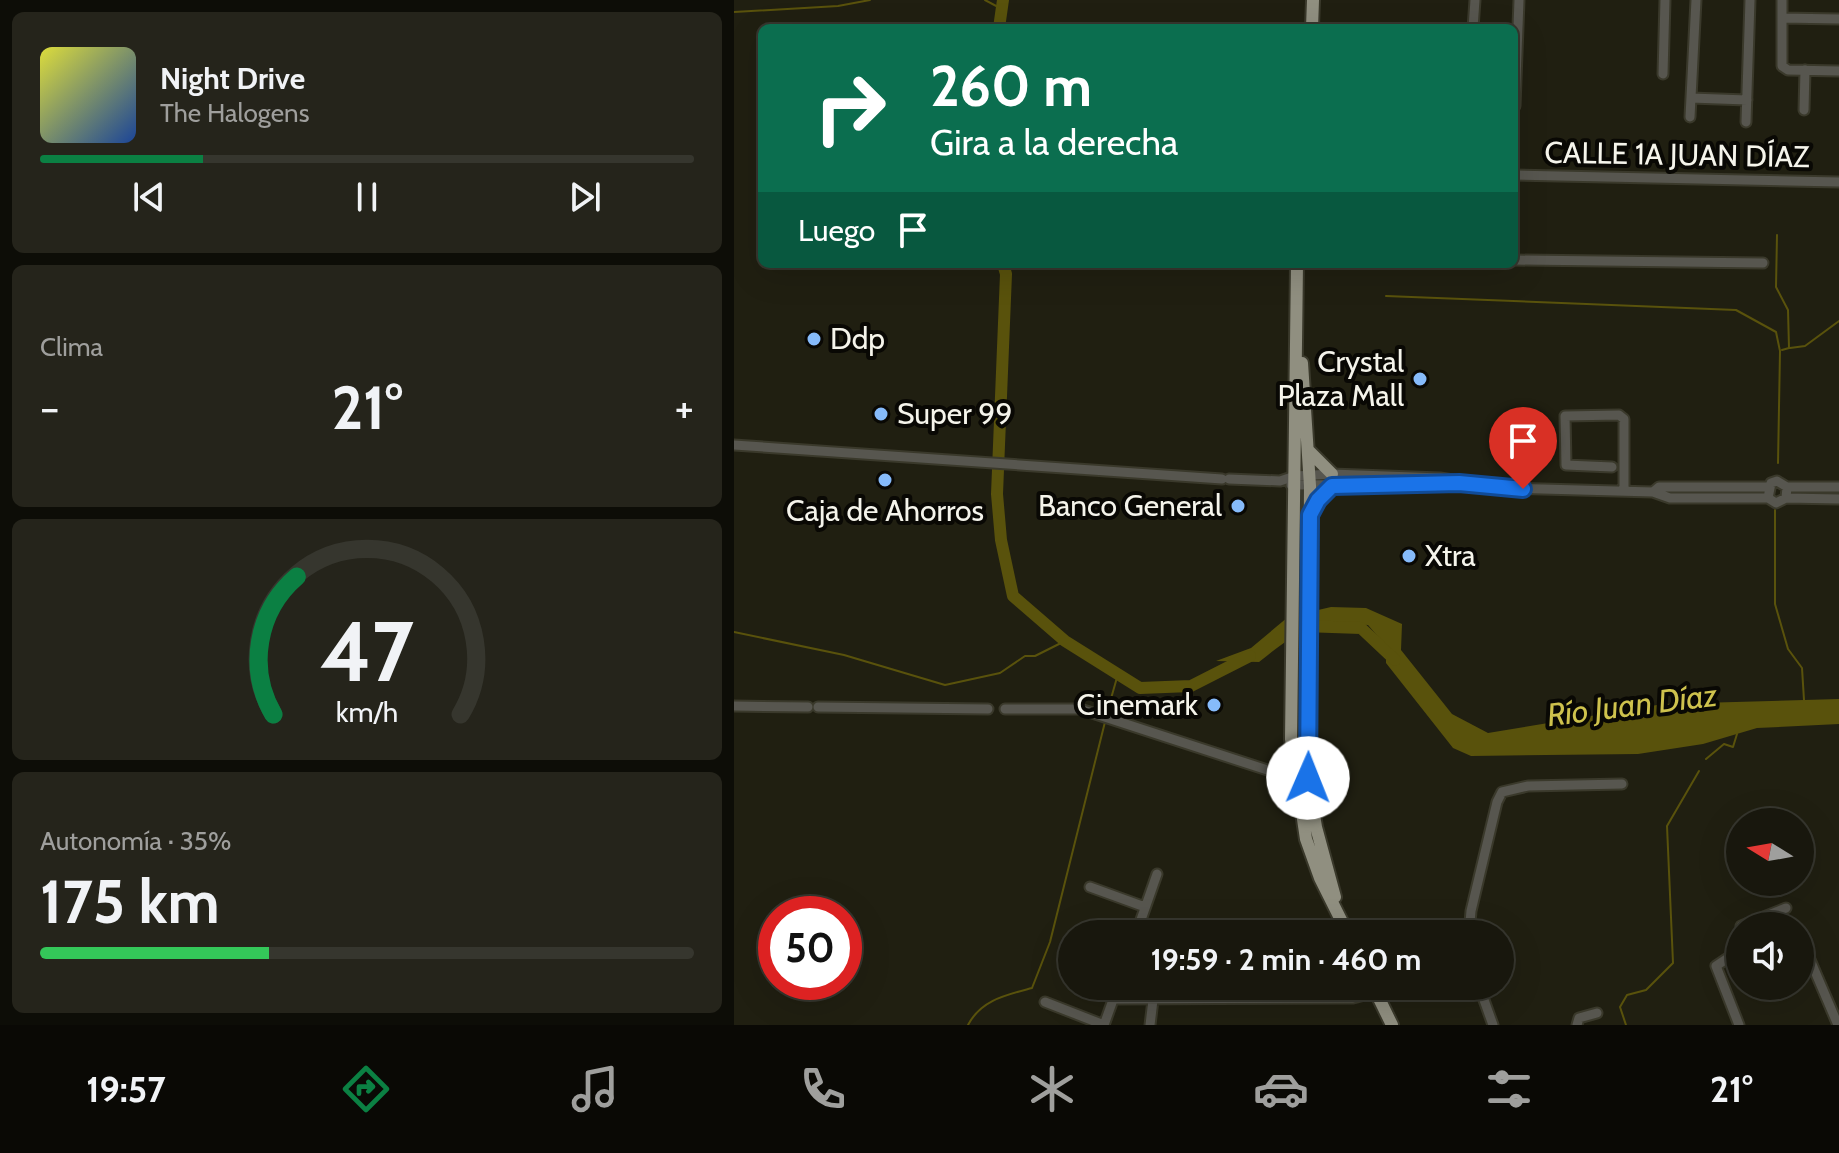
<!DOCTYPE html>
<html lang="es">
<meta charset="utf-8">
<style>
:root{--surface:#18170d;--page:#25241b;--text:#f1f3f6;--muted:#9f9f9d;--line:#36362e;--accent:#0b8043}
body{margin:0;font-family:Cabin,sans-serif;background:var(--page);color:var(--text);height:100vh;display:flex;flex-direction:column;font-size:30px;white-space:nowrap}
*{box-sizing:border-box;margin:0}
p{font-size:26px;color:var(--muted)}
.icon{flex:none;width:44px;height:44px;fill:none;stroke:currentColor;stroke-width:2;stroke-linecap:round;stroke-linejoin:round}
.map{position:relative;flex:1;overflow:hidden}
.sheet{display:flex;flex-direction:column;gap:12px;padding:12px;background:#0d0d07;width:734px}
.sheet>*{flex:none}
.guide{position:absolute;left:24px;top:24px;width:760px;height:244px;border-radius:12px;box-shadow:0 8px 32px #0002,0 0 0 2px var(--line);background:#0b6e4f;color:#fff;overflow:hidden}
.needle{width:52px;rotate:281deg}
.controls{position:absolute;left:992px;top:808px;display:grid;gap:16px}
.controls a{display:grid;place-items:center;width:88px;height:88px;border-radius:50%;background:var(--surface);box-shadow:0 8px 32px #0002,0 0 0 2px var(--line);font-size:40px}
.speed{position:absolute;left:24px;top:896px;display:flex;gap:16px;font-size:40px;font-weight:700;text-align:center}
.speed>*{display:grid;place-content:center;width:104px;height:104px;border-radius:50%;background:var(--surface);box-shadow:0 8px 32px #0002,0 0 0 2px var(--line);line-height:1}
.speed .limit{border:12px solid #d22;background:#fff;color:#111}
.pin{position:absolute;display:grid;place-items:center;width:68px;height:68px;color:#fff;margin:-82px -34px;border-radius:50% 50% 50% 0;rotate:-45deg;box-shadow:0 0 8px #0007}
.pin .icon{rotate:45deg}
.me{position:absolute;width:88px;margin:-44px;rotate:1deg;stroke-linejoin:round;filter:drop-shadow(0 0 6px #0008)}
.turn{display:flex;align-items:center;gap:28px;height:168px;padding:0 40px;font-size:36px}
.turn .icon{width:104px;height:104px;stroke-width:2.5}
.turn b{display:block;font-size:56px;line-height:68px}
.then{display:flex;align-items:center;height:76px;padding:0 40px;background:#0003;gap:16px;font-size:30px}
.big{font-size:60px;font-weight:700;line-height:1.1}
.sheet .card{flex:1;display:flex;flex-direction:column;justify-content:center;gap:12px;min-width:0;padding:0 28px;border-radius:12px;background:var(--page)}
.sheet .dial{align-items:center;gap:0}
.dial svg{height:208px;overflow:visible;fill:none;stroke:var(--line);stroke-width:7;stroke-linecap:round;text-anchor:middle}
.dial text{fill:var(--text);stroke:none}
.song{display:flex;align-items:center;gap:24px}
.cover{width:96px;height:96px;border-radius:12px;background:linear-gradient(135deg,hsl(60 70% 55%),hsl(220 70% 35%))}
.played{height:8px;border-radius:4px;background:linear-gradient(90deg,var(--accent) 25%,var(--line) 25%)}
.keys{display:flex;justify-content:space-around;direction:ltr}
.heat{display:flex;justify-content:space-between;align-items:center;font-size:44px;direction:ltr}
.charge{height:12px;border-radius:6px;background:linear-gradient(90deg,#34c759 35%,var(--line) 0)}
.trip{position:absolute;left:324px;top:920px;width:456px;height:80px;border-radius:40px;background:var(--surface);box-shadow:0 8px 32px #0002,0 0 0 2px var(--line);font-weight:700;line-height:80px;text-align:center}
.dock{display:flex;height:128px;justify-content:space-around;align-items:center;background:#0a0905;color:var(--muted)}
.dock .icon{width:56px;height:56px}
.dock .active{color:var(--accent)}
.dock b{font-size:36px;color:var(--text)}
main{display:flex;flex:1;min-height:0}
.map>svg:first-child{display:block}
</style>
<main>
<section class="sheet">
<div class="card">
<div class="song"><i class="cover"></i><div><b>Night Drive</b><p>The Halogens</p></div></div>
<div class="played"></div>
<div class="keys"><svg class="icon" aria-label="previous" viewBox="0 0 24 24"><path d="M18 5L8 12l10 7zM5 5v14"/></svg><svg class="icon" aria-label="pause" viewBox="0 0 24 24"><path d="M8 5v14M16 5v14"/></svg><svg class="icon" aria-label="next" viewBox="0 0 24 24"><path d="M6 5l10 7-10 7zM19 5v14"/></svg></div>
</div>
<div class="card"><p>Clima</p>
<div class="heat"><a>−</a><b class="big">21°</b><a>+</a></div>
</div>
<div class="card dial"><svg viewBox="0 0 100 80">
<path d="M14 69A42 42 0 1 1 86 69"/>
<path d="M14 69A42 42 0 0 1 23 16" stroke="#0b8043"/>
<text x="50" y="56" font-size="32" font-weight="700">47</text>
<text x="50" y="72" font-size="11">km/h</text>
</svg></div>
<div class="card"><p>Autonomía · 35%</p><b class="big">175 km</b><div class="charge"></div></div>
</section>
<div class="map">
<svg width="1105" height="1025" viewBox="0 0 1105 1025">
<rect width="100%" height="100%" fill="#201f11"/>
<path fill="#59520c" d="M597 607 632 608 668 624 667 650 718 714 754 733 929 704 1105 699V724L1023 728 969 744 904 754 737 756 719 748 652 663V646L634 625C578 620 568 628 525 662L482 661 517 648 554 617Z"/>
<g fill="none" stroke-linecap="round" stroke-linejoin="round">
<path stroke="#59520c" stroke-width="2" d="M251 0 266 8
M0 12 104 6 136 0
M1043 235 1042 287 1054 310 1055 348 1048 350
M652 296 1002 310 1042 332 1046 351 1044 463
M1056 348 1071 346 1105 321
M1041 510V604L1054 649 1068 668 1070 700
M0 632 110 655 211 685 266 673 291 656H301L331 641
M372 716 384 674
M972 759 990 744 999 747 1003 734
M234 1025C247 1000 272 995 298 988L316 942 371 722
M892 1025 886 1007 893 995 912 990 939 963 933 826 965 771"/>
<path stroke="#59520c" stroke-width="12" d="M265 28 269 0
M269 264 272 274 263 494 267 540 279 596 331 641 406 688 457 686 516 656
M569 626 627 628 661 660"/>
<g stroke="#3a392b" stroke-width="13">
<path id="minor" d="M1048 0V66L1054 70 1105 71
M1048 18 1105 19
M739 28 741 0
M929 74 931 0
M957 98 1013 100
M781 106 785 0
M1070 110 1071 70
M956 117 962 0
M1012 122 1016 0
M780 175 1105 182
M780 260 1029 263
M0 445 488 479
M878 467 832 465 831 416 885 415 890 419V491
M495 479 546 481 561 476 598 474 706 478 770 488 919 492 925 487H1034
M557 485 722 484
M1053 487H1105
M919 492 936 498H1034L1042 503 1052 498 1053 487 1043 481 1037 483 1034 498
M1052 498 1105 499
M0 706 74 707
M84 707 254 709
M271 709H346L561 779
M356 887 411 907
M1007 926 1052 908
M402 934 423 874
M735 934 737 911 763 802 768 792 794 786 888 784
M1068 941 1104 1025
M745 986 759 1025
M379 999 619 998 642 992
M311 1002 370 1025
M370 1025 384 986
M416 1025 419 1000
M843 1025 845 1018 863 1013
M1005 1025 982 966 1006 950"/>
</g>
<g stroke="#3a392b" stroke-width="16">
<path id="major" d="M578 28 579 0
M563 264 557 739 572 839 586 878 614 934
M568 363 576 486 574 778 582 827 601 897
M575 451 598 474
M577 512 598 486
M639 986 658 1025"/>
</g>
<use href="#minor" stroke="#57564f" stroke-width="9"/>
<use href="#major" stroke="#908f80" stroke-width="12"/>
</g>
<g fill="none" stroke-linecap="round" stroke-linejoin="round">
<g stroke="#114b97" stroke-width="20">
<path id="route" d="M574 778 576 515 584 500 598 486 725 483 789 489"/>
</g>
<use href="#route" stroke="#1a73e8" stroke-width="14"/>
</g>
<g fill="#86bbfb" stroke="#090804" stroke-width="3">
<circle cx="80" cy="339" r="8"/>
<circle cx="686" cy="379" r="8"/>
<circle cx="147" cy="414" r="8"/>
<circle cx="151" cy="480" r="8"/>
<circle cx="504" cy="506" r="8"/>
<circle cx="675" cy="556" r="8"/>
<circle cx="480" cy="705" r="8"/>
</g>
<g text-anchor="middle" stroke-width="8" stroke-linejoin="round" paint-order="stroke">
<g font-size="30" fill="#f5f4eb" stroke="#090804">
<text transform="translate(943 155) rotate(1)" y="10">CALLE 1A JUAN DÍAZ</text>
</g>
<g font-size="30" fill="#f5f4eb" stroke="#090804" text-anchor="start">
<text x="96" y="349">Ddp</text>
<text x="670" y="372" text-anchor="end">Crystal<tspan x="670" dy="34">Plaza Mall</tspan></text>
<text x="163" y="424">Super 99</text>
<text x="488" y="516" text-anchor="end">Banco General</text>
<text x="151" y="521" text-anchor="middle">Caja de Ahorros</text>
<text x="691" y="566">Xtra</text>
<text x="464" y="715" text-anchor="end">Cinemark</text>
</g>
<g font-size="32" font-style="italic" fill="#cec24d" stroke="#090804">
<text transform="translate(898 705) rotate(-7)" y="11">Río Juan Díaz</text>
</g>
</g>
</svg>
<div class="controls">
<a><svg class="needle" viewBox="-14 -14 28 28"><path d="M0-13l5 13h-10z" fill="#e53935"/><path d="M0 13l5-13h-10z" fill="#9f9f9d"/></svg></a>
<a><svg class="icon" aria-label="sound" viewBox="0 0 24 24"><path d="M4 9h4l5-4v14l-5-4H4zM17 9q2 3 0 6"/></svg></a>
</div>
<div class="speed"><div class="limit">50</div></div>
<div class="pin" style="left:789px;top:489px;background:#d93025"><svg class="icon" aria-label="arrive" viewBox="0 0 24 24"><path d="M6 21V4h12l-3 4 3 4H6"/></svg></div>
<svg class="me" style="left:574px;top:778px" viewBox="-20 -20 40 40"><circle r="19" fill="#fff"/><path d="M0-13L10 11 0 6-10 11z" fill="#1a73e8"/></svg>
<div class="trip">19:59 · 2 min · 460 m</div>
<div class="guide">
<div class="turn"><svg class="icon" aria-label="right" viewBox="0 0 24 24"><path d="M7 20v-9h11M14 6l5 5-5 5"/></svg><div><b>260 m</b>Gira a la derecha</div></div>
<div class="then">Luego<svg class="icon" aria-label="arrive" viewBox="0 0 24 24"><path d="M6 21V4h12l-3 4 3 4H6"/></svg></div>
</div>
</div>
</main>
<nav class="dock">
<b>19:57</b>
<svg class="icon active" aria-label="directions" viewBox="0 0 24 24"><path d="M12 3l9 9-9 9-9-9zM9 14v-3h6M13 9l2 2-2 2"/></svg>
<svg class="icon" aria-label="music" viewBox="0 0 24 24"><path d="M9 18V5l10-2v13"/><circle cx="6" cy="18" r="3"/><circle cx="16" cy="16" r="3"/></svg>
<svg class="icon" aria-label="phone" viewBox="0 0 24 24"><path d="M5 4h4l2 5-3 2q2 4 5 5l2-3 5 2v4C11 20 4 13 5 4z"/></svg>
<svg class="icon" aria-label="climate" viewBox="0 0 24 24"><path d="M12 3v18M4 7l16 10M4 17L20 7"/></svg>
<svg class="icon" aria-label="car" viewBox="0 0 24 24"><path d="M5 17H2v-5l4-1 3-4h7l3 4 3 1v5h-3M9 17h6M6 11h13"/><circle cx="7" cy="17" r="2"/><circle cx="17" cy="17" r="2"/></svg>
<svg class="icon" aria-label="filters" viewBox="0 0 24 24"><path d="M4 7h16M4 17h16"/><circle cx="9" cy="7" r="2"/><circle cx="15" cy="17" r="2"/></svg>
<b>21°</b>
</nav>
